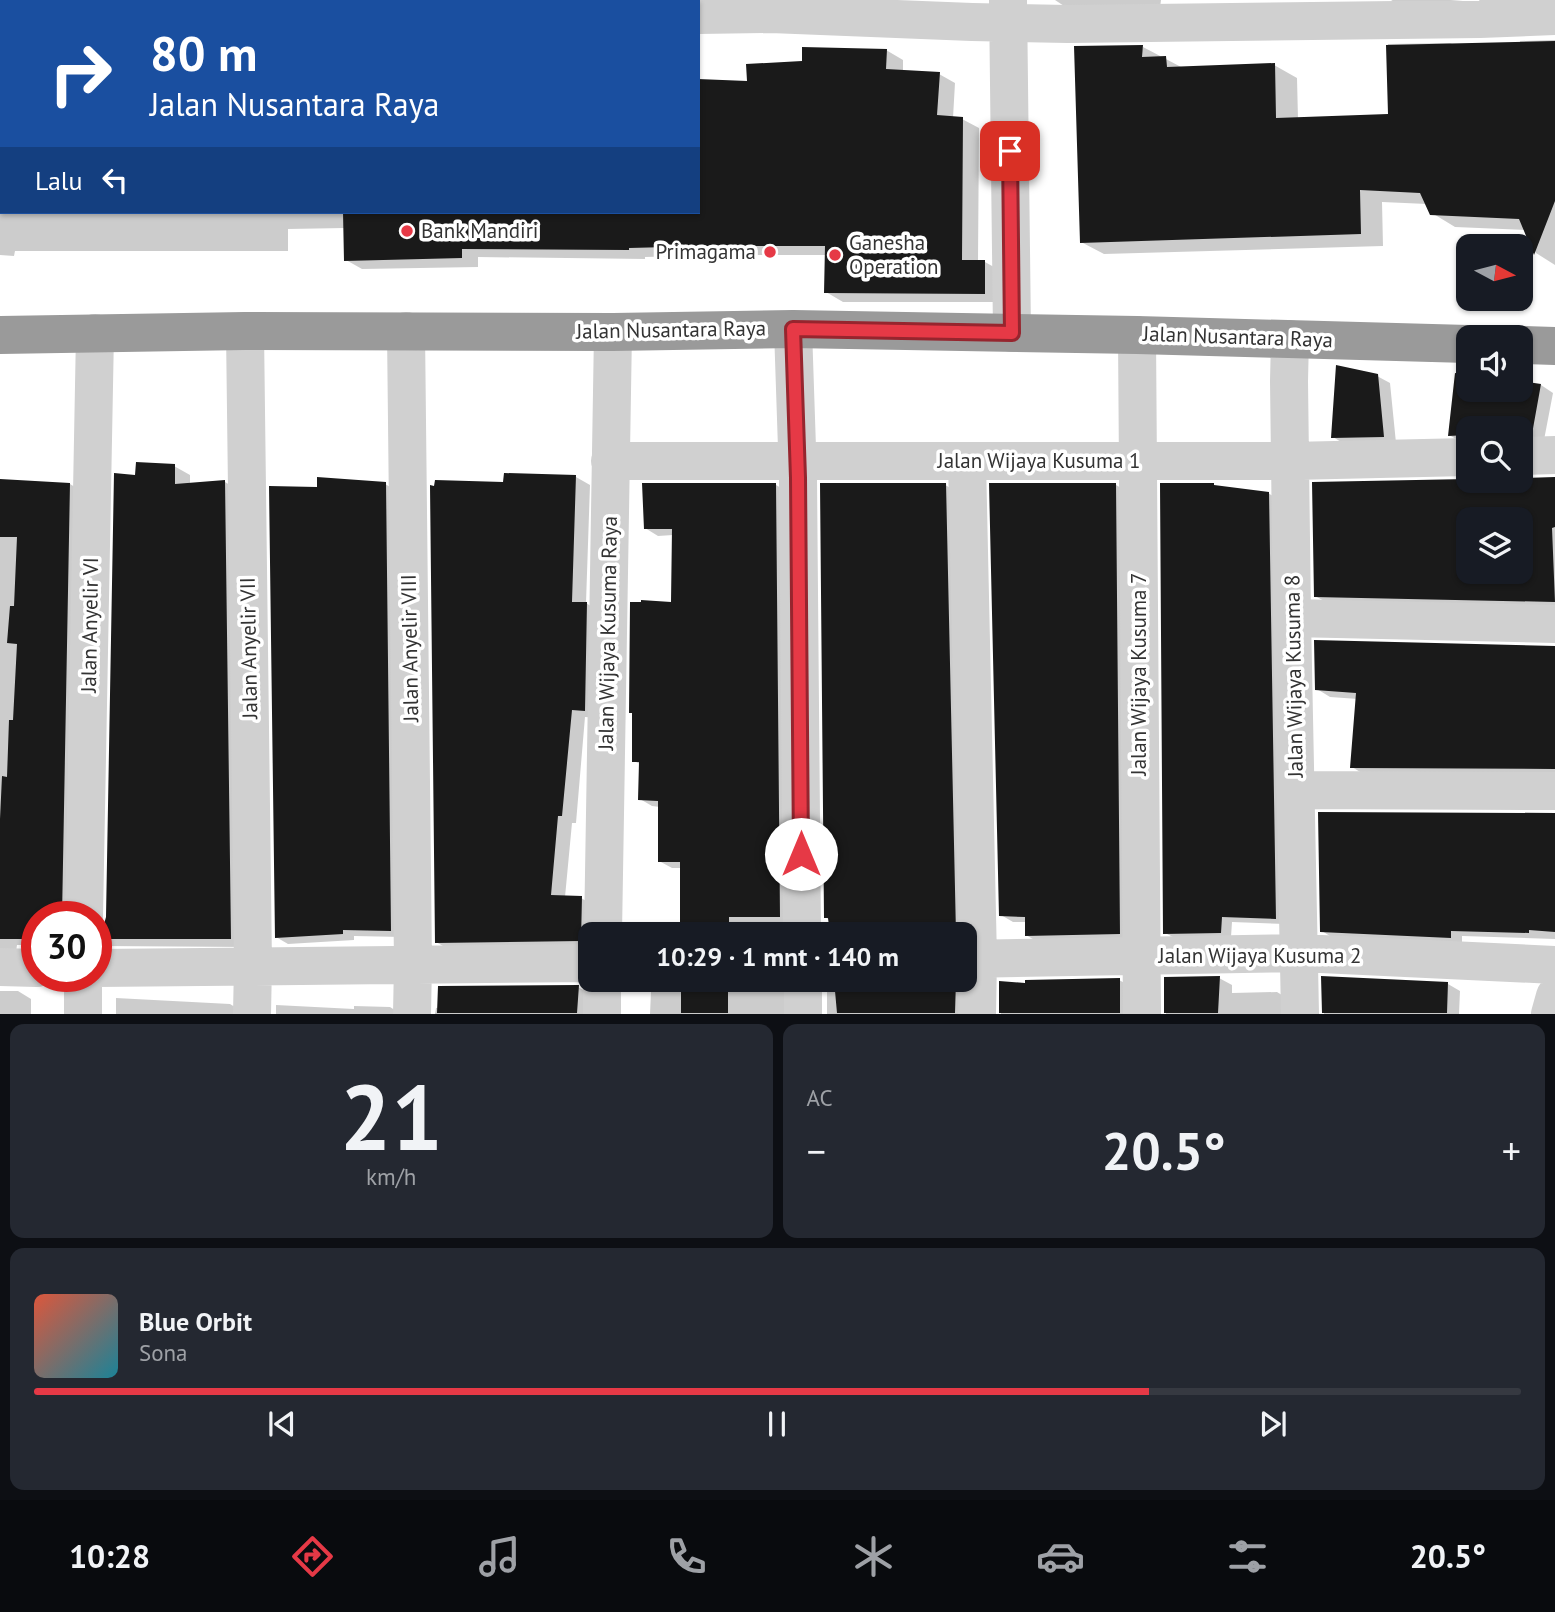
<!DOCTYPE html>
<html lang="id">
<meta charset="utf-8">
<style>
:root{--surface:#171b24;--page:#242831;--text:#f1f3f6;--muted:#9ea1a6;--line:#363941;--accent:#e63946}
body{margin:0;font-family:"PT Sans",sans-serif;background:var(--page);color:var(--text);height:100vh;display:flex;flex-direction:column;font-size:26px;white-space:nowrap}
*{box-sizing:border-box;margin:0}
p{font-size:23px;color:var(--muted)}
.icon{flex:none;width:38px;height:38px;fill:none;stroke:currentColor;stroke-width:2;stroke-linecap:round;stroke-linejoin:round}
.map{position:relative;height:1014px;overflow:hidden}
.panel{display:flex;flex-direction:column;gap:10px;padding:10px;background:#0d0f14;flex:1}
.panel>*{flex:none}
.top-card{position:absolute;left:0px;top:0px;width:700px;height:214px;box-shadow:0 2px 5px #0004;background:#1a4fa0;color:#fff;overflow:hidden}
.needle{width:46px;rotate:97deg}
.tools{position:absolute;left:1456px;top:234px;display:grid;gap:14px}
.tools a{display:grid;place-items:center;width:77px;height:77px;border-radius:14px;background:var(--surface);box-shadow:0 2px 5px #0004;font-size:35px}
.speed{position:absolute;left:21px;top:901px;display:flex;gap:14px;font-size:35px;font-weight:700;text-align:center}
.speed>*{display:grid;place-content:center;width:91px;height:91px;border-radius:50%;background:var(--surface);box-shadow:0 2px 5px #0004;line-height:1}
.speed .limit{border:10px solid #d22;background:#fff;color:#111}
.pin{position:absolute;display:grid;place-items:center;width:60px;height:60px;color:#fff;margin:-30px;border-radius:14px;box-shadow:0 4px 10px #0006}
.me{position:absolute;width:77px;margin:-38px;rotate:0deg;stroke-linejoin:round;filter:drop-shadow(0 0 5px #0008)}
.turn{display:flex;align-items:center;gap:24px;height:147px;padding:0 35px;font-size:32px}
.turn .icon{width:91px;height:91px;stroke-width:2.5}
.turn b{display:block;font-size:49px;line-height:60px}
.then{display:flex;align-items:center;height:66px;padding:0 35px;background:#0003;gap:14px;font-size:26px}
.big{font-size:52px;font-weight:800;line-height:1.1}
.panel .widget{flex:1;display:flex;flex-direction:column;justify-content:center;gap:10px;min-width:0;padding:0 24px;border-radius:14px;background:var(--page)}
.panel .dial{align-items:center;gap:0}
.dial b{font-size:91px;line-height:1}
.song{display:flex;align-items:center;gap:21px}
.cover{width:84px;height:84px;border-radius:10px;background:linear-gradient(135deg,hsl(10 70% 55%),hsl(190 70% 35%))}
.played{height:7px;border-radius:4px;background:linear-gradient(90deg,var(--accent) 75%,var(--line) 75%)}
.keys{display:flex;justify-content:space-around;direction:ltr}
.heat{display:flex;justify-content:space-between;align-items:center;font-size:38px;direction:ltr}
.panel .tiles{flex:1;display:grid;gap:10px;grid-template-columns:1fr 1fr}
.widget:last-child{grid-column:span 2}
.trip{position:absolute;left:578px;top:922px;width:399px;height:70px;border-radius:14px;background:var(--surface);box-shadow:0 2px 5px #0004;font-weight:800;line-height:70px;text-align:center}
.tabs{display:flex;height:112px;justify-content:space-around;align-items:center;background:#090b0e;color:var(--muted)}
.tabs .icon{width:49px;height:49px}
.tabs .current{color:var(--accent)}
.tabs b{font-size:32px;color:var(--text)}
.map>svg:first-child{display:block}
</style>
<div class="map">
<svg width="1555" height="1014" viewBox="0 0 1555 1014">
<rect width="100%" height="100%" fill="#fff"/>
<path fill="#0003" fill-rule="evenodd" d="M223 0H301L300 2H223Z
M415 0H537L536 2H415Z
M578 0H769L698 2H597Z
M1055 0H1161L1160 8H1067Z
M1391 0H1463L1399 5Z
M1555 40V265L1536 253 1526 230 1455 227 1432 213 1427 204 1382 202 1383 246 1104 254 1081 242 1143 47 1183 68 1274 65 1297 78 1298 119 1390 116 1388 44 1450 43 1454 45 1520 43V41Z
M886 50 903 60V72L939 74 955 83 953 118 962 119 979 128 978 262H985L1001 271V302H843L826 292V255H725L645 257V259L478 257V267L362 269 346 260 345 228 288 229V251H15L14 256 0 255V62H2V212H698L749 82 803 63Z
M1457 375 1468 376V390H1521V383L1541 385 1553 393 1544 440 1521 446V429H1468V442H1462L1449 435Z
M1377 376 1390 383 1396 443 1346 445 1333 437Z
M174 466 190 475V484L225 482 240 491 246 947 102 946 96 943V937L104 930 108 918 136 477Z
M505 475 576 477 590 485 586 603 600 612 598 718 585 717 576 823H572L565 897 581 898 595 906 590 948 450 950 436 942Z
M1521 479H1555V608L1328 603 1315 596 1314 484 1468 481H1521ZM1468 520H1521V572H1468Z
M0 480 70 484 83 492 75 917H37V945H17L16 952 0 958Z
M385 484 397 491 402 937 354 936V940L288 944 276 937 318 489Z
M776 485 788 492 792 923H741V934H682V868H672L659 861 660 807 652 806 640 799V764L634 761 673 604V535L658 536 645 528Z
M945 485 958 492 964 934H831L830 920 825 917Z
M1116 485 1128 492 1131 940 1038 942 1026 935V922H1013L1001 915Z
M1217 487 1268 493 1278 499 1286 924 1232 922 1231 937 1175 938 1165 933Z
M1555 648V776L1365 775 1352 767 1358 699 1330 697 1317 689Z
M1555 815V939L1462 936V944L1333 938 1322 931Z
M1219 978 1232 985V993L1277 992 1290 1000V1014H1166L1165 979Z
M1323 978 1448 984 1460 991 1459 1014H1324Z
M682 980H740V988L781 987 793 994V1014H650L651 991H682Z
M836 980H958L968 988 967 1014H827V985H836Z
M1119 980 1132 987V1014H1001V983L1026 985Z
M578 987 591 994 593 1014H435L436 1008Z
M0 991H18L31 999V1014H0Z
M116 998 230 1004 243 1012V1014H116Z
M276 1005 354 1009V1006L390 1007 401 1014H276Z"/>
<path fill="#1a1a1a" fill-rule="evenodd" d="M1555 41V201L1534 255 1519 219 1430 215 1420 193 1360 190 1361 234 1080 243 1074 46 1143 45 1142 57 1166 56 1167 67 1275 63 1276 118 1388 114 1386 45Z
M802 47 887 49 886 69 940 72 937 115 963 117 962 260H985V294L824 293 825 246H707L629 248V250L462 249V258L344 261 343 212H698V79L747 81 746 64 802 61Z
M1336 365 1378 374 1384 437 1331 438Z
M1455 373 1468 375V390H1521V381L1541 384 1532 434H1521V429H1468V435L1448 436Z
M136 462 175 464V484L225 480 231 939H96V935L103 928 106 917 114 473 135 475Z
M504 473 576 475 572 602H587L585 711 572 710 562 816H558L551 895 582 896 581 941 435 943 430 485 434 486 435 480 503 482Z
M317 477 386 482 391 931 343 930V934L275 938 269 486 317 487Z
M1555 477V527L1552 528 1555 602 1314 597 1312 482 1468 479V481H1521V478ZM1468 520H1521V572H1468Z
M0 479 70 483 62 917H37V939H0V819L2 776 7 777 9 720H13L17 644 7 643 10 606H14L17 537H0Z
M642 483H776L780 917H729V934H680V862H658V801L638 800 639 762H632V713H629L630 602H641V600L671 602 672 529H644Z
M820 483H946L956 934H830L828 918H824Z
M989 483H1116L1120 934 1025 936V917L999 916Z
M1160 483H1214V485L1269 492 1276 919 1222 917 1221 933 1163 934Z
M1314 640 1555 646V769L1350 768 1356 693 1315 690Z
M1318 812 1555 813V932L1529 930V933L1451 931V938L1320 932Z
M1220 976 1218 1013H1164V977Z
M1321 976 1448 982 1447 1013H1322Z
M1120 978V1013H999V981L1025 983V980Z
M681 980H728V1013H681Z
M834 980H956L955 1013H837Z
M579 985 577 1013H437L438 986Z"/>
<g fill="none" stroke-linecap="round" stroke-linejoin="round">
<path stroke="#d0d0d0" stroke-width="38" d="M87 0V2
M308 0V2
M540 0V2
M1008 0 1012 333
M698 15 771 14 972 22 1068 24 1480 19 1555 16
M0 24H2
M793 329 798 478 802 934
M245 331 253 965 252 1014
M406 331 413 964 412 1014
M1137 335 1142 1014
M1290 339 1289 381 1292 618 1300 1014
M1521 456 1555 455
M610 461H1291L1468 457
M967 461 978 959 977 1014
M1292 618 1555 624
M1295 790 1555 791
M84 917 95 333
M603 934 613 332
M964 959 1300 953 1555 965
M0 967 37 968
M96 968 590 963
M803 980V1014
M83 1014V976
M602 1014V980
M1550 1014 1555 996"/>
<path stroke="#9a9a9a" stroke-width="38" d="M0 335 245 331 613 332 793 329 1137 335 1468 344
M1521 345 1555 346"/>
</g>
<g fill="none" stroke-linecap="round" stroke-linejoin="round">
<g stroke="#96252e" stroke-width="18">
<path id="route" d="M801 854 798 478 793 329 1012 333 1010 151"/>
</g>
<use href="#route" stroke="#e63946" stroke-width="12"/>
</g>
<g fill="#e63946" stroke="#fff" stroke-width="2.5">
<circle cx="407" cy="231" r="7"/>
<circle cx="770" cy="252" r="7"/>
<circle cx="835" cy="255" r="7"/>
</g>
<g text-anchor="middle" stroke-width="7" stroke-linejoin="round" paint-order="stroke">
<g font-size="21" fill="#333" stroke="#fff" text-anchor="start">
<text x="421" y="238">Bank Mandiri</text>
<text x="849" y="250">Ganesha<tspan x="849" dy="24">Operation</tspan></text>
<text x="756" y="259" text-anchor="end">Primagama</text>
</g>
<g font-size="21" fill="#333" stroke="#fff">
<text transform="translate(671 330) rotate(-1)" y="7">Jalan Nusantara Raya</text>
<text transform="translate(1238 337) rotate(2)" y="7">Jalan Nusantara Raya</text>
<text x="1039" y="468">Jalan Wijaya Kusuma 1</text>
<text transform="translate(90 625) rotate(-89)" y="7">Jalan Anyelir VI</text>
<text transform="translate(608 633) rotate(-89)" y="7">Jalan Wijaya Kusuma Raya</text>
<text transform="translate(249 648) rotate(-91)" y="7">Jalan Anyelir VII</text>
<text transform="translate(410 648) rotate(-91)" y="7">Jalan Anyelir VIII</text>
<text transform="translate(1139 674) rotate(-90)" y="7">Jalan Wijaya Kusuma 7</text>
<text transform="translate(1294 676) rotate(-91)" y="7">Jalan Wijaya Kusuma 8</text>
<text x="1260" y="963">Jalan Wijaya Kusuma 2</text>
</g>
</g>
</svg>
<div class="tools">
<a><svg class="needle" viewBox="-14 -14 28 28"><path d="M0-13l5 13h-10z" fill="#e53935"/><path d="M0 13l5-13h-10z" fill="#9ea1a6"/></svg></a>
<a><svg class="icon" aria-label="sound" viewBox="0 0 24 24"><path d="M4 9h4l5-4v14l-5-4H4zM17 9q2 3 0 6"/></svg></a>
<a><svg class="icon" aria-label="search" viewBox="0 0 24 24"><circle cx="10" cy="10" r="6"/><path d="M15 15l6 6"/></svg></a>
<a><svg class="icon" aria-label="layers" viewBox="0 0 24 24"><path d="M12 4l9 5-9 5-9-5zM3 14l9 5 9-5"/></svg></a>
</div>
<div class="speed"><div class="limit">30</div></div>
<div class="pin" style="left:1010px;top:151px;background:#d93025"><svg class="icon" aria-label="arrive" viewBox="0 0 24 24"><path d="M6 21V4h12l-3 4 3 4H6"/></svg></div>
<svg class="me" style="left:801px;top:854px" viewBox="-20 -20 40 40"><circle r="19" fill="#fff"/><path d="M0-13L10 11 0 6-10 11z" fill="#e63946"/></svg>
<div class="trip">10:29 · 1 mnt · 140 m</div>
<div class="top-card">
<div class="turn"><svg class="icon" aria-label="right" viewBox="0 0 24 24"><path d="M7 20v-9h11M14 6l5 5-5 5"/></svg><div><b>80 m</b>Jalan Nusantara Raya</div></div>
<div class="then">Lalu<svg class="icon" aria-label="left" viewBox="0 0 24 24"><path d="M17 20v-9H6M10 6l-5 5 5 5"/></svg></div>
</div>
</div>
<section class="panel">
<div class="tiles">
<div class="widget dial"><b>21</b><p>km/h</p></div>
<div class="widget"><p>AC</p>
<div class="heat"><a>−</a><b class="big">20.5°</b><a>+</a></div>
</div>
<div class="widget">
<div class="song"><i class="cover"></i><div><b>Blue Orbit</b><p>Sona</p></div></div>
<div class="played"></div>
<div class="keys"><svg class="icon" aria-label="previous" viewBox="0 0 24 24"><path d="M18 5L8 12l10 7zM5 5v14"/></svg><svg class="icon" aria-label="pause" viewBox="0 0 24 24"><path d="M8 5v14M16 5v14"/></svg><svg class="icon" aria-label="next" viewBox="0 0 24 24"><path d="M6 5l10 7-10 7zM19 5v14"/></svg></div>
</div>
</div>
</section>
<nav class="tabs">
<b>10:28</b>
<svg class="icon current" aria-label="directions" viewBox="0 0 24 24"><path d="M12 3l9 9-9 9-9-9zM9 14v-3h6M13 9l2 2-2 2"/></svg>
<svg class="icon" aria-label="music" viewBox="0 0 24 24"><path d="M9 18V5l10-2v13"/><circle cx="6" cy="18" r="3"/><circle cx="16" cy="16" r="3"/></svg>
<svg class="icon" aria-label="phone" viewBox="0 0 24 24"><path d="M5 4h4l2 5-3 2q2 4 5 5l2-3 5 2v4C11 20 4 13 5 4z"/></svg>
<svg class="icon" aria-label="climate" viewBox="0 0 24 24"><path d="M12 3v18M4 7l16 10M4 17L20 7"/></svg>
<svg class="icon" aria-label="car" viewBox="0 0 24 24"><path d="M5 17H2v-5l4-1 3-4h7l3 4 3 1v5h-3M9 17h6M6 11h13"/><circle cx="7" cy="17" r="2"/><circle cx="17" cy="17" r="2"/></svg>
<svg class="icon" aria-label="filters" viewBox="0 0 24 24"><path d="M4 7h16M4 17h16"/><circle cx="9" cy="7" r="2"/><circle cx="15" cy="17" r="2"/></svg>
<b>20.5°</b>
</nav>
